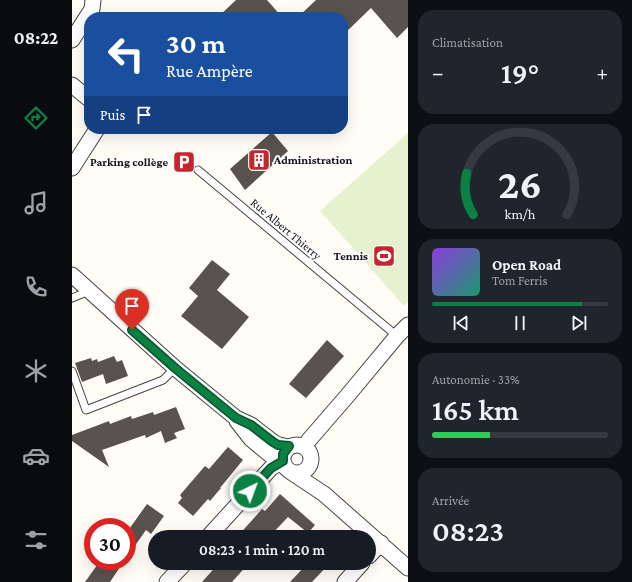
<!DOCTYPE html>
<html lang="fr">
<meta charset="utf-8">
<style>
:root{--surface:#171b24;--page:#20242c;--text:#f1f3f6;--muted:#9ea1a6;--line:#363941;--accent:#0b8043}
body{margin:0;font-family:"Crimson Pro",serif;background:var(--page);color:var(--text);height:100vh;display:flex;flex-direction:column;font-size:15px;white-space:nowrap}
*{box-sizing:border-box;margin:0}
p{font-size:13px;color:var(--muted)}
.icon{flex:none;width:22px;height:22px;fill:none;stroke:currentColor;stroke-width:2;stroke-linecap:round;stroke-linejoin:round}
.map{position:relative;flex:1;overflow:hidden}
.panel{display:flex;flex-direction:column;gap:10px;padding:10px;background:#0d0f14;width:224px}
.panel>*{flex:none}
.top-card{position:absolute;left:12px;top:12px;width:264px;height:122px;border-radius:16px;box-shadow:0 4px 16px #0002;background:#1a4fa0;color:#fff;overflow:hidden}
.speed{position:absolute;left:12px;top:518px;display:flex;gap:8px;font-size:20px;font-weight:700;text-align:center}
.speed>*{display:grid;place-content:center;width:52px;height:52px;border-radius:50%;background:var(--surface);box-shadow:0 4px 16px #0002;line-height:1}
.speed .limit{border:6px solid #d22;background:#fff;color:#111}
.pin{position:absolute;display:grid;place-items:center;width:34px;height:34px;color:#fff;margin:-41px -17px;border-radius:50% 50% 50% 0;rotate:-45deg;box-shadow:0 0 4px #0007}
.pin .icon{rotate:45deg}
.me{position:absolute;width:44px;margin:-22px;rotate:42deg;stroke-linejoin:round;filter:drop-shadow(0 0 3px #0008)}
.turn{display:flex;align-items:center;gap:14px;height:84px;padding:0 16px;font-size:18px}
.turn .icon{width:52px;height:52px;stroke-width:2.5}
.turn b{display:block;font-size:28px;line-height:34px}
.then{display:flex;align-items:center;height:38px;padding:0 16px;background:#0003;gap:8px;font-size:15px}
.big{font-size:30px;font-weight:600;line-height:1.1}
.panel .card{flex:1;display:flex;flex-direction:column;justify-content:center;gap:6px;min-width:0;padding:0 14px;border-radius:16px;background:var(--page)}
.panel .dial{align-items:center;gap:0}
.dial svg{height:104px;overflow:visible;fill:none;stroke:var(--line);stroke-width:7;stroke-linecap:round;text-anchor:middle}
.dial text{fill:var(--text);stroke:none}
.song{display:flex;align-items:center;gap:12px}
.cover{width:48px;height:48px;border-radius:6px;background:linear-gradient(135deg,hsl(270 70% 55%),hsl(160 70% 35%))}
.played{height:4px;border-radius:2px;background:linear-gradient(90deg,var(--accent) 85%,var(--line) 85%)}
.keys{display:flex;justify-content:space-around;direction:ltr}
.heat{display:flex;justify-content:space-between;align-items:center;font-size:22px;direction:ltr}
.charge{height:6px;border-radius:3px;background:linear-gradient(90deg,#34c759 33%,var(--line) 0)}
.trip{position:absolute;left:76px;top:530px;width:228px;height:40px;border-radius:20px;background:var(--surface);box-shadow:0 4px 16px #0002;font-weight:600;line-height:40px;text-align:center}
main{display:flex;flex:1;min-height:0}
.tab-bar{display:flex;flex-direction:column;width:72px;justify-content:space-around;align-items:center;background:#090b0e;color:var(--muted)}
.tab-bar .icon{width:28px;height:28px}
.tab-bar .current{color:var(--accent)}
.tab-bar b{font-size:18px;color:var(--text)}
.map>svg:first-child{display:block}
</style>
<main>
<nav class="tab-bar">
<b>08:22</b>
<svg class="icon current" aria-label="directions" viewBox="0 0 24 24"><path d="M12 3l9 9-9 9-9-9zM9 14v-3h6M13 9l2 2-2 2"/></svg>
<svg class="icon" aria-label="music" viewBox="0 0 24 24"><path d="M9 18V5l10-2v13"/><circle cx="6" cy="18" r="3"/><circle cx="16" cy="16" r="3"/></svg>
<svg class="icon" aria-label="phone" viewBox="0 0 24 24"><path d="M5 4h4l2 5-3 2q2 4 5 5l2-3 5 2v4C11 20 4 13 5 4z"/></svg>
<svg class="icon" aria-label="climate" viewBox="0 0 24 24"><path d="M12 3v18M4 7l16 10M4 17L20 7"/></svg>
<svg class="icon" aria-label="car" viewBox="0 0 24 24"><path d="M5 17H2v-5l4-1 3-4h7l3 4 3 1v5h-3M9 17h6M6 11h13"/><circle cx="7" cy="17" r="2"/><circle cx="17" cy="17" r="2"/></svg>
<svg class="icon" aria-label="filters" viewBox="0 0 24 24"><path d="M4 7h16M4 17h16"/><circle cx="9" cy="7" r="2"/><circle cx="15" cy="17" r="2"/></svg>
</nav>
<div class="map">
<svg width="336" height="582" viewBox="0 0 336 582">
<rect width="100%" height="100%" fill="#fffdf5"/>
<path fill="#e6f2cf" d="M336 133V302L332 306 248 211Z"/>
<path fill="#5a524d" d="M164 0H195L210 17H146Z
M244 0H336V27L325 38 299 8 271 35V17H226Z
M200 132 216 151 173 190 158 169Z
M140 260 158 274 145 290 177 317 150 349 109 316 126 296 117 288Z
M255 340 272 356 234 398 217 384Z
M42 356 45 362 50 360 56 376 34 384 31 374 10 382 3 363 19 358 20 361 25 359 26 362Z
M104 407 113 429 102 433 105 438 93 443 89 431 74 438 73 435 30 450 37 467 0 441V435L37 421 38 424 59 416 60 419 81 412 82 415Z
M156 447 171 460 148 488H149L138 501 136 499 121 516 106 503 110 498 108 495 133 466 137 469Z
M208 494 243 525 236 533 216 517 197 537H165L190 509 193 511Z
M75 504 92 516 79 534 74 530 55 557V532Z
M28 561H52L38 582H13Z
M147 563H177L160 582H130Z
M236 563H258L240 582H218Z"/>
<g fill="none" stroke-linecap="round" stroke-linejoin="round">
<g stroke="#444" stroke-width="9">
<path id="service" d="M126 170 325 336
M0 298 17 291
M0 371 14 410 91 380 103 368"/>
</g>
<g stroke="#444" stroke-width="17">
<path id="minor" d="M0 40 20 9 21 0
M0 85 17 99
M0 168 25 129
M0 275 103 368 164 418 179 425 201 442 207 445 217 447
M165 421 179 439 213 467
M211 459a14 14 0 1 1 28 0a14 14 0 1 1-28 0Z
M233 446 237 440 276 395 325 336 336 325
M219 472 252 494 336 568
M136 537 199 468 211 461
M297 556 309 543
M95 582 113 563
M273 582 290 563"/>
</g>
<use href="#service" stroke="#fff" stroke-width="7"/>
<use href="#minor" stroke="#fff" stroke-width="15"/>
</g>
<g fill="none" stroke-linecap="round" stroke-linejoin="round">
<g stroke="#07532c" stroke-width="10">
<path id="route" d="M60 330 103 368 164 418 179 425 201 442 206 445 217 446 211 454V461L199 468 178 491"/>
</g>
<use href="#route" stroke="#0b8043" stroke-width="7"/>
</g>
<defs>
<g id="building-square" transform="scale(1.15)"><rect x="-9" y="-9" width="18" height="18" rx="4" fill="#c4262e" stroke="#fff"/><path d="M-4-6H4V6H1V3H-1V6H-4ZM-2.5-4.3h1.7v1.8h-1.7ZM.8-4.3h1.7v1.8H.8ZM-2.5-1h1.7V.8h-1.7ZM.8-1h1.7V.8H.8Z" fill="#fff"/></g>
<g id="parking-square" transform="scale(1.15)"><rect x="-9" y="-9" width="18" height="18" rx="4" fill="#c4262e" stroke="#fff"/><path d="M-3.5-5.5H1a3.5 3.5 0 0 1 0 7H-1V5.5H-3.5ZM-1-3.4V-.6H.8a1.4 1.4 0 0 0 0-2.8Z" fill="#fff"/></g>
<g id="stadium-square" transform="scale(1.15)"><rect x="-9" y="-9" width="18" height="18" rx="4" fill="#c4262e" stroke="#fff"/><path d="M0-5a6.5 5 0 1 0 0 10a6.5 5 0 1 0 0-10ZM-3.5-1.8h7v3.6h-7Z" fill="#fff"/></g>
</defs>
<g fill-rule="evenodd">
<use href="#building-square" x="187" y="160"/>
<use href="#parking-square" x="112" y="162"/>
<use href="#stadium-square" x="312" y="256"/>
</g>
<g text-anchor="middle" stroke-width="4" stroke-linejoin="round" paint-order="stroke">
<g font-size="12" font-weight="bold" fill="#111" stroke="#fff" text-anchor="end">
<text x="202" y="164" text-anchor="start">Administration</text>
<text x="96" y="166">Parking collège</text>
<text x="296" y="260">Tennis</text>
</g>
<g font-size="12" fill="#111" stroke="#fff">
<text transform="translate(214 229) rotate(40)" y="4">Rue Albert Thierry</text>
</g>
</g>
</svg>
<div class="speed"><div class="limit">30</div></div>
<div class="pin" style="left:60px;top:330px;background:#d93025"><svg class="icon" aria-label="arrive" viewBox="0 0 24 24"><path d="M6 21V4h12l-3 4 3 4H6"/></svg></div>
<svg class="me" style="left:178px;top:491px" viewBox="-20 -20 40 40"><circle r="17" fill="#0b8043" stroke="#fff" stroke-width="3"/><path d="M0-11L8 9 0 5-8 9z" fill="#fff"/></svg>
<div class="trip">08:23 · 1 min · 120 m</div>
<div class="top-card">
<div class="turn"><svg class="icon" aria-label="left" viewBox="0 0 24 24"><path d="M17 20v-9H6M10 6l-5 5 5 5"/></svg><div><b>30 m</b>Rue Ampère</div></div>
<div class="then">Puis<svg class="icon" aria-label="arrive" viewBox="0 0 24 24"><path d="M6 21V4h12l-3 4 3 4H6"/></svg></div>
</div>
</div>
<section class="panel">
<div class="card"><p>Climatisation</p>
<div class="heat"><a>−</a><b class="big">19°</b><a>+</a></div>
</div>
<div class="card dial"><svg viewBox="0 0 100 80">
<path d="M14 69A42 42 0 1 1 86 69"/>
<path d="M14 69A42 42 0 0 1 9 37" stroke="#0b8043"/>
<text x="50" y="56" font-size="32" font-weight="700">26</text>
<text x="50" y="72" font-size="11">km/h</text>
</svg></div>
<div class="card">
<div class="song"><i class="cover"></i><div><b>Open Road</b><p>Tom Ferris</p></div></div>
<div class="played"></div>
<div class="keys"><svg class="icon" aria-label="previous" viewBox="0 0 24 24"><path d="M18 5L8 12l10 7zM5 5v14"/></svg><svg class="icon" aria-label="pause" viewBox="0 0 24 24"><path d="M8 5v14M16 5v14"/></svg><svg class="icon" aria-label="next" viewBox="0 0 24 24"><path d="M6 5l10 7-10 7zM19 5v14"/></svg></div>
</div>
<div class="card"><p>Autonomie · 33%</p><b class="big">165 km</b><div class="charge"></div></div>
<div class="card"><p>Arrivée</p><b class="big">08:23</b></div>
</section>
</main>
